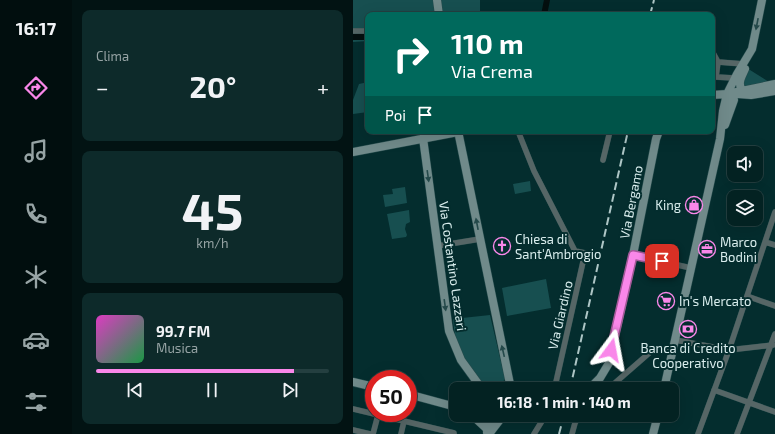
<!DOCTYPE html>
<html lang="it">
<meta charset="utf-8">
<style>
:root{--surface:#032222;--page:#0d2a2a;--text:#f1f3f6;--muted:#97a4a5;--line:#243f40;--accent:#f987e9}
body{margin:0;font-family:"Exo 2",sans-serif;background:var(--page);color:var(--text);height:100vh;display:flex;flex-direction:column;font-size:15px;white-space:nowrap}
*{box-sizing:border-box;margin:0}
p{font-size:13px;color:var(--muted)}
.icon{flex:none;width:22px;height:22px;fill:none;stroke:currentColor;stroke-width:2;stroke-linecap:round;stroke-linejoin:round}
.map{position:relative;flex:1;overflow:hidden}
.sheet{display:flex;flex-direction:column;gap:10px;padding:10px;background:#021313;width:281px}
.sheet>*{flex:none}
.hud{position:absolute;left:12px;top:12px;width:350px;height:122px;border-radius:8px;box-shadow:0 4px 16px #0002,0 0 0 1px var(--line);background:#00695c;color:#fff;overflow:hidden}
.controls{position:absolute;left:374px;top:146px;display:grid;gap:8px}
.controls a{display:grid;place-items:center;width:36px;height:36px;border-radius:8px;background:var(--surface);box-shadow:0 4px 16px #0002,0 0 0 1px var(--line);font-size:20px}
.speed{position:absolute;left:12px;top:370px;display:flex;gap:8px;font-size:20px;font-weight:700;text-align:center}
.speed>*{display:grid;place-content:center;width:52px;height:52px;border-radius:50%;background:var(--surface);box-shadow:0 4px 16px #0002,0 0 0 1px var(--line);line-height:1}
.speed .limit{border:6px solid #d22;background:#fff;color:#111}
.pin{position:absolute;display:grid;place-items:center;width:34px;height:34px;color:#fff;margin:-17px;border-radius:8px;box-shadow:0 2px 6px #0006}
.me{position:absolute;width:44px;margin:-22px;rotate:13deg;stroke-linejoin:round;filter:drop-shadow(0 0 3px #0008)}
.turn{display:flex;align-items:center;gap:14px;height:84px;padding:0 20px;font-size:18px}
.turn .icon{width:52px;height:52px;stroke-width:2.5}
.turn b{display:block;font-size:28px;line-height:34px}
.then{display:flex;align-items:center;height:38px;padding:0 20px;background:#0003;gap:8px;font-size:15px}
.big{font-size:30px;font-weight:700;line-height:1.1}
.sheet .widget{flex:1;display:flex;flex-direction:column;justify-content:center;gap:6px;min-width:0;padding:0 14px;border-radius:8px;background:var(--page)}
.sheet .dial{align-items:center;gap:0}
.dial b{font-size:52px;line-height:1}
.song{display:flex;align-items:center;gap:12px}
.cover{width:48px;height:48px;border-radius:6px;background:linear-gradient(135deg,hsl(310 70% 55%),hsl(140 70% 35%))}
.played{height:4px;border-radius:2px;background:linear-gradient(90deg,var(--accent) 85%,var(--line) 85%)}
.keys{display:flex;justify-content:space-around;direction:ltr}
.heat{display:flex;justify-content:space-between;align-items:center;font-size:22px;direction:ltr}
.trip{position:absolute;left:96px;top:382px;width:230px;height:40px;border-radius:8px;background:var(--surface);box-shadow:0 4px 16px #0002,0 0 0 1px var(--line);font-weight:700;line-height:40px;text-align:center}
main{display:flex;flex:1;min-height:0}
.tabs{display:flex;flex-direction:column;width:72px;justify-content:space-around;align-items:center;background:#010e0e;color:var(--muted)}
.tabs .icon{width:28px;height:28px}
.tabs .selected{color:var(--accent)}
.tabs b{font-size:18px;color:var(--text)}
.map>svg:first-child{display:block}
</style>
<main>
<nav class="tabs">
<b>16:17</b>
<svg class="icon selected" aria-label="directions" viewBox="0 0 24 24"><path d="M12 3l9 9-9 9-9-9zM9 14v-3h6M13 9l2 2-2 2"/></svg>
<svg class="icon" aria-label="music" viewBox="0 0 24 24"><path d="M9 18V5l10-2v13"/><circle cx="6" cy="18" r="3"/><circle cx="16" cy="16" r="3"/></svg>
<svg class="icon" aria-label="phone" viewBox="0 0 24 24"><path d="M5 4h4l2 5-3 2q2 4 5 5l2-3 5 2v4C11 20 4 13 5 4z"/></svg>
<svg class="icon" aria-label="climate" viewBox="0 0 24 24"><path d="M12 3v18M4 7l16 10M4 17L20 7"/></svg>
<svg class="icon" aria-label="car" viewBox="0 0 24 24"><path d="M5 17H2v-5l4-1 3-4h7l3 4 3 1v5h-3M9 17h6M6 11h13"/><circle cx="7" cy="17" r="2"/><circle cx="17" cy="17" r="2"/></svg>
<svg class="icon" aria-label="filters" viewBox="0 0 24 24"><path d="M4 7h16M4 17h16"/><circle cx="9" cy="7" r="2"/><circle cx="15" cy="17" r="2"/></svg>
</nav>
<section class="sheet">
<div class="widget"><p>Clima</p>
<div class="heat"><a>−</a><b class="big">20°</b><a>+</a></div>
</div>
<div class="widget dial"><b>45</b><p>km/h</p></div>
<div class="widget">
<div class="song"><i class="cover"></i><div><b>99.7 FM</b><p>Musica</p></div></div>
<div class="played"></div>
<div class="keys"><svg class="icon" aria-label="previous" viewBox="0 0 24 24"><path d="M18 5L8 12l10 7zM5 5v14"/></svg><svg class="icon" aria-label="pause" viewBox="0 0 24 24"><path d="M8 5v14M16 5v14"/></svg><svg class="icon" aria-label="next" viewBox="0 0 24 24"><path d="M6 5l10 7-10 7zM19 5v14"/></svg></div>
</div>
</section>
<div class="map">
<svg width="422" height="434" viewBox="0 0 422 434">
<rect width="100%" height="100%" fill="#042d2e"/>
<path fill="#174f50" d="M0 0H127V15H15V41L0 42Z
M394 69 397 70 416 82 390 88 389 81Z
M15 82V112L0 114V100L6 84Z
M177 181 178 191 162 194 160 184Z
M52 187 54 203 32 207 30 195 40 194 39 189Z
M56 210 57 222 53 224 52 229 54 235 53 237 39 239 34 214Z
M193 279 198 308 154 316 149 288Z
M137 315 152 379C148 386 142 387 134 388 113 370 102 347 100 319Z"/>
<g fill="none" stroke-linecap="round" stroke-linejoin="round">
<path stroke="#040f0f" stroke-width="6" d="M191 15 194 0
M0 37H15"/>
<g stroke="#264c4d" stroke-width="6">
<path id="street" d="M0 31H15
M359 51 365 62
M381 78 363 77 365 62 391 64
M165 131 181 171 222 251 232 253 203 382
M250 160 257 131
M412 242 422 245
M84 246 127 239
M280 255 338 268
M394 296 422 306
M322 340 376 350 420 345
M255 389 302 348 319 352
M361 390 422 412
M0 409 101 433V434
M0 430 17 434
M20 434 25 415
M48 434 51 421
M181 434 189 421
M219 434 222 423 227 415
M345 434 376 350 422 212
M384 434 422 334"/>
</g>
<g stroke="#264c4d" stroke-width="9">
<path id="secondary" d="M84 0 86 15
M389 90C384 83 389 76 392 69
M385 94 398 95 422 91
M359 95 374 94 422 84
M372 125 381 100 380 96 374 94
M105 131 158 389
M70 138 96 331 108 360 129 389
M0 152 105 132
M0 382 21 387
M236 389 247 378 256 363 280 255 303 139 306 131
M311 389 367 139 370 111 374 94 384 74 399 49 409 0
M55 394 103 407
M119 415 134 429
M134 432 137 415
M136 434 149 417
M300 434 305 415"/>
</g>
<use href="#street" stroke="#566666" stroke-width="5.5"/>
<use href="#secondary" stroke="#708a8a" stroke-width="8"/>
<path stroke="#aec6c6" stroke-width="2" stroke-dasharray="8 4" stroke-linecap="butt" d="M297 15 301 0
M217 389 275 131
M206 434 211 415"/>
</g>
<defs><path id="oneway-solid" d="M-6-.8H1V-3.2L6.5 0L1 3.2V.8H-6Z"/></defs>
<g fill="#24494a">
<use href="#oneway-solid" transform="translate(404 24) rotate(101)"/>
<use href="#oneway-solid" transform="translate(75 176) rotate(82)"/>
<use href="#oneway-solid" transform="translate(124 224) rotate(-101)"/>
<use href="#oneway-solid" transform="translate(92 305) rotate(82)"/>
<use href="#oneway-solid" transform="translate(150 351) rotate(-103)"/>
</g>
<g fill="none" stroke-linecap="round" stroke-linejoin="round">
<g stroke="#a25897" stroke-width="10">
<path id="route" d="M258 350 280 255 309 261"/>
</g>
<use href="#route" stroke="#f987e9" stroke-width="7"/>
</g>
<defs>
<g id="shop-ring" transform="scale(0.9)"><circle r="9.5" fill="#042d2e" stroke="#f987e9" stroke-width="1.5"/><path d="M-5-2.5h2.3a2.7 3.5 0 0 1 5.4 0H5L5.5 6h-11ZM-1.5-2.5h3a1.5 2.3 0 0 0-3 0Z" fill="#f987e9"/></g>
<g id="church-ring" transform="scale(0.9)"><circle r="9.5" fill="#042d2e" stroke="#f987e9" stroke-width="1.5"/><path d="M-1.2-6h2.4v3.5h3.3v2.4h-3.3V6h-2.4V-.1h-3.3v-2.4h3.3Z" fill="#f987e9"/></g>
<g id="office-ring" transform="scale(0.9)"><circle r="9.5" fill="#042d2e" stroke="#f987e9" stroke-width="1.5"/><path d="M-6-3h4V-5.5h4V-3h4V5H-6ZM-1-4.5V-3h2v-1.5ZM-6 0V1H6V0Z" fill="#f987e9"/></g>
<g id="supermarket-ring" transform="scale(0.9)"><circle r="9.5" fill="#042d2e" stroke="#f987e9" stroke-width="1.5"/><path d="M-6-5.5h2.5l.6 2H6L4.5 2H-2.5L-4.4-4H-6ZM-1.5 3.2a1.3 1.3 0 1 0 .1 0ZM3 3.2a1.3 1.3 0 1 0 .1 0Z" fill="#f987e9"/></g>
<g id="bank-ring" transform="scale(0.9)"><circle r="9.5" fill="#042d2e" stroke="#f987e9" stroke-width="1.5"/><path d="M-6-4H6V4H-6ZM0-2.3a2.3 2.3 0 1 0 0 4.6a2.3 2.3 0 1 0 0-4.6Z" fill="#f987e9"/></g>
</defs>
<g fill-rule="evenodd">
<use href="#shop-ring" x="341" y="205"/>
<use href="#church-ring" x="149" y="246"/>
<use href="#office-ring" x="354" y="249"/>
<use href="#supermarket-ring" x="313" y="301"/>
<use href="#bank-ring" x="335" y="329"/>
</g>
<g text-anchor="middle" stroke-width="4" stroke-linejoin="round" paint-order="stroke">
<g font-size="13" fill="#d9eded" stroke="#042d2e">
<text transform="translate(278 202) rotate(-79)" y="5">Via Bergamo</text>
<text transform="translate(100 266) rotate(82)" y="5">Via Costantino Lazzari</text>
<text transform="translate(207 315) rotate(-77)" y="5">Via Giardino</text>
</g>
<g font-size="13" fill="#d9eded" stroke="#042d2e" text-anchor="start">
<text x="328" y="210" text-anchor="end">King</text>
<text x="162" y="244">Chiesa di<tspan x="162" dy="15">Sant'Ambrogio</tspan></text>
<text x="367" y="247">Marco<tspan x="367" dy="15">Bodini</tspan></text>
<text x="326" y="306">In's Mercato</text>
<text x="335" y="353" text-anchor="middle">Banca di Credito<tspan x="335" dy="15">Cooperativo</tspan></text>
</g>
</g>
</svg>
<div class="controls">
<a><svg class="icon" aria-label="sound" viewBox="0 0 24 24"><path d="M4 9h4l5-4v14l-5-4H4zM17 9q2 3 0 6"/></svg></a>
<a><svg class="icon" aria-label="layers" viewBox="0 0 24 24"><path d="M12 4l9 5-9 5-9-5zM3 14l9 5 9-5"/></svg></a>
</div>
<div class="speed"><div class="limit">50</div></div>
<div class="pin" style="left:309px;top:261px;background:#d93025"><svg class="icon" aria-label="arrive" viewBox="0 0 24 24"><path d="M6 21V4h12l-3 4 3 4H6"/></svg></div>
<svg class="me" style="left:258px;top:350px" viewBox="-20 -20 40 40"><path d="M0-17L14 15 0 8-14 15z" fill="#f987e9" stroke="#fff" stroke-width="4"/></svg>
<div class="trip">16:18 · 1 min · 140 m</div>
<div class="hud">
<div class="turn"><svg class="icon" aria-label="right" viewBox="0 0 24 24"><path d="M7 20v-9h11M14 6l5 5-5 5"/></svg><div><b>110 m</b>Via Crema</div></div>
<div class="then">Poi<svg class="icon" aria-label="arrive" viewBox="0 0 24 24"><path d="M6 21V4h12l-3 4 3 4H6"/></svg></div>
</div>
</div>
</main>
